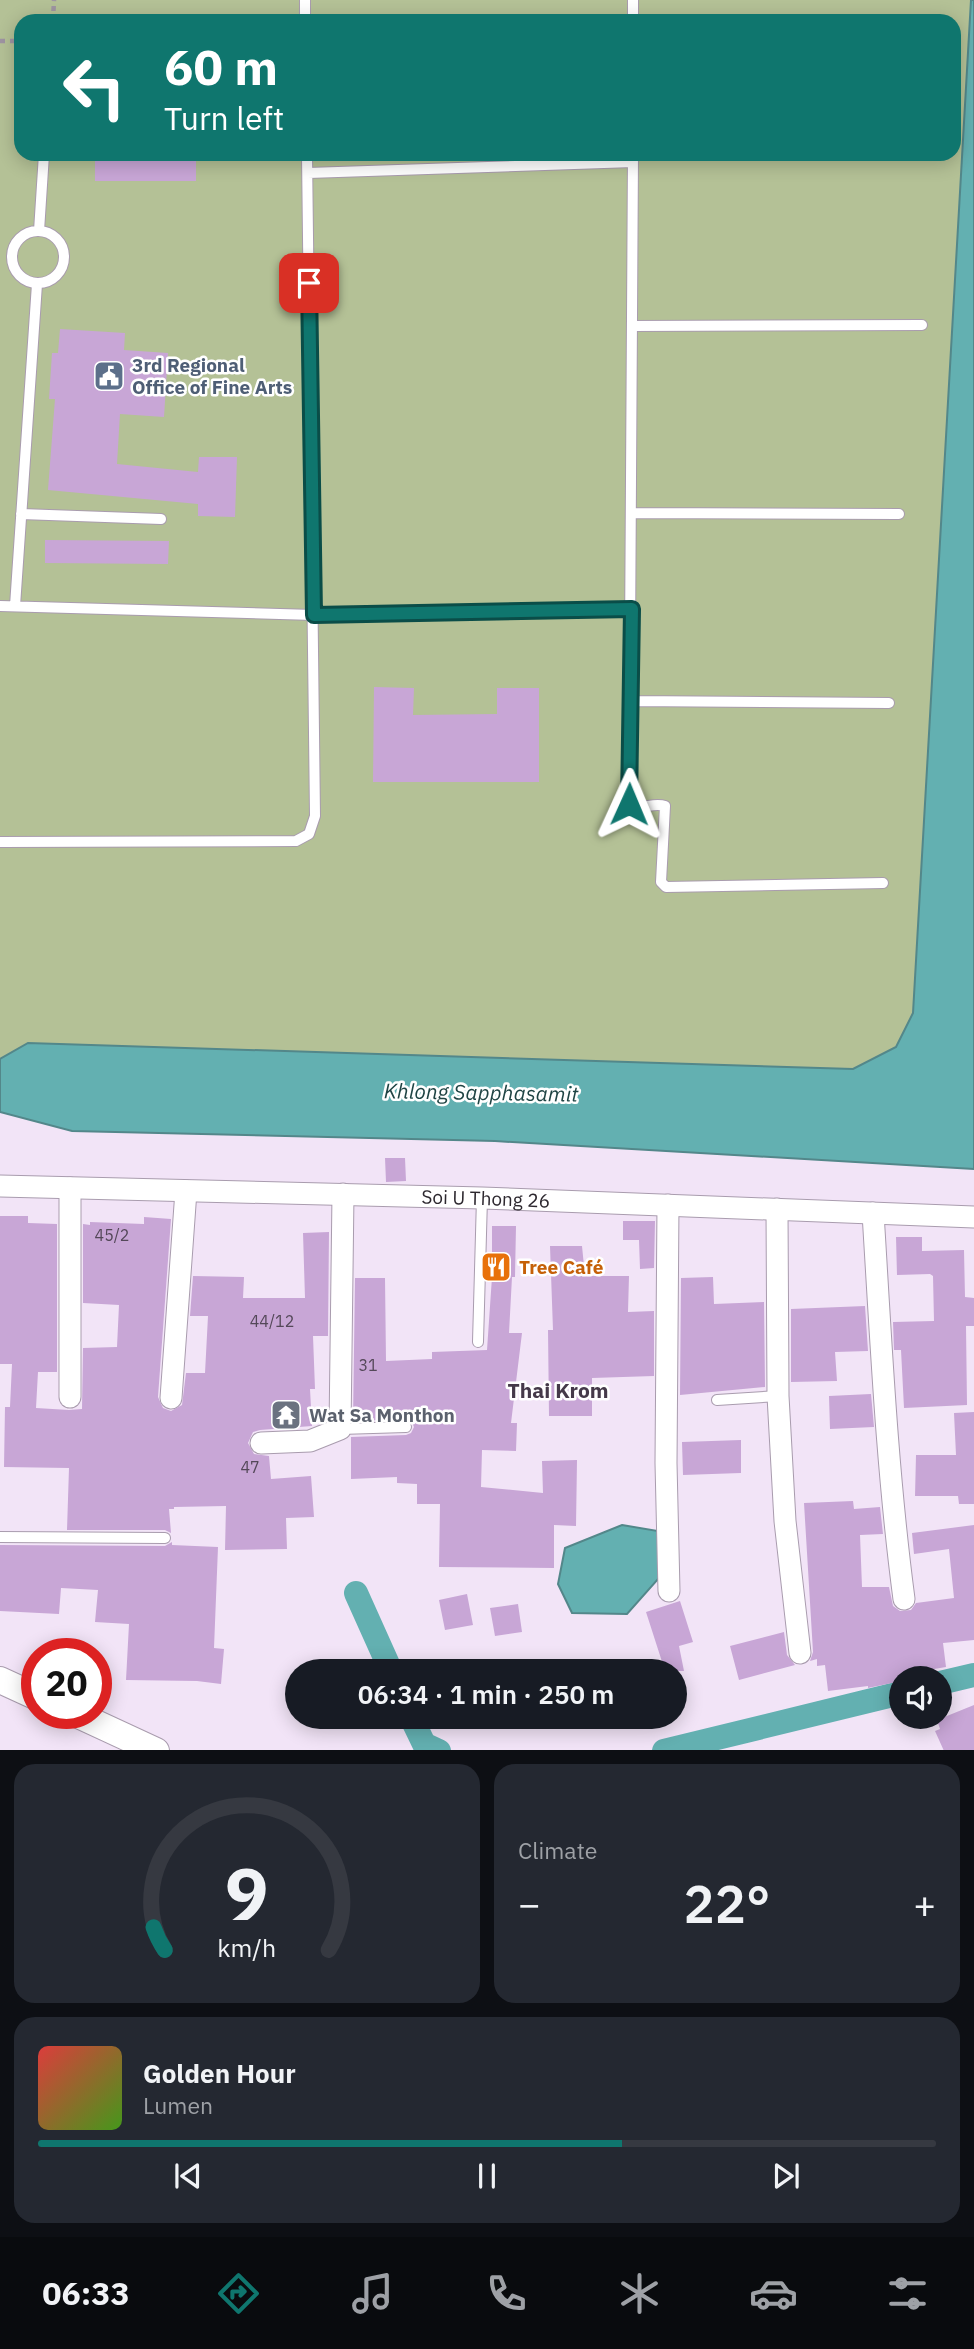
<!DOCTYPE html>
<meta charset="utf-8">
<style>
:root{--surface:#171b24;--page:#242831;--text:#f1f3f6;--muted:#9ea1a6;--line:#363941;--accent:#0f766e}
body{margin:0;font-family:"IBM Plex Sans",sans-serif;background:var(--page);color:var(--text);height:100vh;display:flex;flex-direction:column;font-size:26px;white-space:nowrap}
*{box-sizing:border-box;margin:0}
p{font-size:23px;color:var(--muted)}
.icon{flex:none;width:38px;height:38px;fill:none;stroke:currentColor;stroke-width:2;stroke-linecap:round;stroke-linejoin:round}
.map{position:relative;height:1750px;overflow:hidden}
.side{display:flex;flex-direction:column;gap:14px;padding:14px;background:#0d0f14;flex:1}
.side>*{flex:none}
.guide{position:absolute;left:14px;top:14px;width:947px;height:147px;border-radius:21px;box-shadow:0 4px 18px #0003;background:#0f766e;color:#fff;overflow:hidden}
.controls{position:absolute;left:889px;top:1666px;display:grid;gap:14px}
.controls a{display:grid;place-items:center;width:63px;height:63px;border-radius:50%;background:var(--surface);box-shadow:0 4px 18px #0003;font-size:35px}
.speed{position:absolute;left:21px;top:1638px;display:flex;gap:14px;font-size:35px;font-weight:700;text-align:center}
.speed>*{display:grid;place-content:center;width:91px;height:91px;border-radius:50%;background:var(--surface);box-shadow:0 4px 18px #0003;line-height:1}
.speed .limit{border:10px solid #d22;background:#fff;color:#111}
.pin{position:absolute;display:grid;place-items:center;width:60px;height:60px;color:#fff;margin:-30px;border-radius:14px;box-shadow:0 4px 10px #0006}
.me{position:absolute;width:77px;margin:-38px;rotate:1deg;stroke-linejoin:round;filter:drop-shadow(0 0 5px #0008)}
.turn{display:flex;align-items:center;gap:24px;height:147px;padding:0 35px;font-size:32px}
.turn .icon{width:91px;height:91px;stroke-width:2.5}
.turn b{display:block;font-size:49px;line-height:60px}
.big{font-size:52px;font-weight:600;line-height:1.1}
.side .card{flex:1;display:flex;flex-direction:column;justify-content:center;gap:10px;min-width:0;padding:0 24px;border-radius:21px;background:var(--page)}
.side .dial{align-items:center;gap:0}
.dial svg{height:182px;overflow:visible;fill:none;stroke:var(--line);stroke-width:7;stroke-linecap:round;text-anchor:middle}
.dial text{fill:var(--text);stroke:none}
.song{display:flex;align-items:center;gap:21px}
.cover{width:84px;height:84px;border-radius:10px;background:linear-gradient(135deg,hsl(0 70% 55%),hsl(100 70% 35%))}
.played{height:7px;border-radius:4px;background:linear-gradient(90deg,var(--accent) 65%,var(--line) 65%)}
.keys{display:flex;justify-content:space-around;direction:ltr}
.heat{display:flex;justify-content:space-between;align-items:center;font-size:38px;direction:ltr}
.side .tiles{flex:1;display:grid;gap:14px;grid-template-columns:1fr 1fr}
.card:last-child{grid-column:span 2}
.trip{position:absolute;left:285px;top:1659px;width:402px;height:70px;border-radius:35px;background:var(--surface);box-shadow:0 4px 18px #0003;font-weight:600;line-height:70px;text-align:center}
.tab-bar{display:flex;height:112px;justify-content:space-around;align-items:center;background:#090b0e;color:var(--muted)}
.tab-bar .icon{width:49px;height:49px}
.tab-bar .current{color:var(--accent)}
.tab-bar b{font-size:32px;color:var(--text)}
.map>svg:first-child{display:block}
</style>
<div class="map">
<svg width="974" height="1751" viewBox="0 0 974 1751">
<rect width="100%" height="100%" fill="#f2e4f7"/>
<path fill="#b4c196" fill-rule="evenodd" d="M0 0H971L913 1013 896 1047 853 1069 28 1043 0 1059ZM21 21H954V154H21Z"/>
<path fill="#63b0b1" stroke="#53878a" stroke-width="2" d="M971 0H974V1169L495 1141 72 1131 0 1112V1059L28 1043 853 1069 896 1047 913 1013Z
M622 1525 658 1531 659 1578 627 1614 572 1613 558 1584 565 1548Z"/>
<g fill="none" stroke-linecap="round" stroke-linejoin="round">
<path stroke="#63b0b1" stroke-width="24" d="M356 1593 391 1671
M940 1683 974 1675
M411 1717 424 1744 439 1751
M664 1751 901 1693"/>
</g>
<path fill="#c8a6d6" d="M116 154H196V181H95V158H116Z
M60 329 125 333 124 350 168 353 164 417 120 414 117 464 198 472 199 457H237L235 517 198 516V504L48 490 55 399H49L52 353H58Z
M45 540 169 541 168 564 45 563Z
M374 687 414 688 413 715 497 714V688H539V782H373Z
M385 1158H405L406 1181 386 1182Z
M0 1216H28V1223L57 1224V1372H38L36 1408 69 1410 82 1409 83 1348 117 1347 119 1305 83 1303V1224L90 1225V1222L144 1224V1217L171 1219 158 1397 163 1408 171 1411 182 1405 186 1373H205L208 1316H190L193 1276 244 1277 243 1298H305L303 1233 329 1232 328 1336H313L315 1389H310L312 1426 260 1430 253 1432 248 1443 254 1454 269 1456 271 1479 311 1476 314 1517 286 1518 287 1549 225 1550 226 1506 174 1507V1509H169L171 1533 165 1530H67L69 1468 4 1467 5 1407H10L12 1364H0Z
M623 1221H655L654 1268 640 1269 639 1240H623Z
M492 1226H516L515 1277H512L509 1333H522L511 1423H517L516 1451 482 1450 481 1487 543 1493 542 1461 577 1460 576 1526 554 1525V1568L439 1567 440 1504H417V1484L397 1483V1477L351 1479V1437L406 1435 411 1433 414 1427 412 1422 406 1419 353 1421 355 1278H385L386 1361 432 1359V1352L487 1350 492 1277Z
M896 1237H922V1251L964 1250 965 1297 974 1298V1326H966L967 1405 904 1408 901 1350H894L893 1322 934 1321 933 1276 930 1274 897 1275Z
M550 1246H582L585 1276H629L628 1312 654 1311V1376L592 1378V1416H549L548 1330H553Z
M713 1277 714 1304 764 1302 765 1387 680 1395 681 1278Z
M865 1306 868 1351 835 1352 837 1381 791 1382V1309Z
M871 1394 874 1427 830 1429 829 1396Z
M974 1412V1504H959L958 1496H915L916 1455H956L954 1413Z
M741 1440V1473L683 1475 682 1442Z
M853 1501 854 1509 880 1507 883 1534 860 1535 862 1587H889L893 1606 900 1611 911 1610 916 1603 954 1598 949 1549 914 1554 912 1533 974 1525V1640L943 1643 946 1667 910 1673 911 1678H901V1681L868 1688V1686L828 1691 825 1665 817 1666V1659L810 1661 813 1652 804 1503Z
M172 1542V1545L218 1547 214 1648 224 1649 221 1684 197 1681 126 1680 129 1624 95 1622 98 1590 61 1588 59 1614 0 1611V1545L165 1546Z
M467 1594 473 1625 445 1630 439 1600Z
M680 1601 693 1642 679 1646 684 1671H665L646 1612Z
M518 1604 522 1632 495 1636 490 1608Z
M784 1632 787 1655 795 1665 739 1680 730 1646Z
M974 1705V1751H944L935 1731 940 1729 937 1720Z"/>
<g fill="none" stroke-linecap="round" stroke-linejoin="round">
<g stroke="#a99cae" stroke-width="12">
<path id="service" d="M305 0V21
M633 21V0
M633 154 629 804C640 811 653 802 665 806L661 882 666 887 883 883
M308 173 633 162
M12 257a26 26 0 1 1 52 0a26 26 0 1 1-52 0Z
M39 231 44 154
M632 326 922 325
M632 513 899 514
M21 514 161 519
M0 606 314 615 632 609
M15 606 37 284
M631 701 889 703
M0 842 296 841 309 834 315 816 307 154
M478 1342 482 1198
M717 1400 778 1396
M340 1429 406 1427
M0 1537 165 1538"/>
</g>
<g stroke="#a99cae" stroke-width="23">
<g id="minor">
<path id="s1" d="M0 1186 482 1198 974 1217"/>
<path d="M668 1205 666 1463 669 1591"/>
<path d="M777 1209 778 1396 785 1521 800 1653"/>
<path d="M873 1213C881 1342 887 1471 904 1599"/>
<path d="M70 1397V1188"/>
<path d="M171 1398 186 1191"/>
<path d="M261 1443 310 1441 340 1429 343 1194"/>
</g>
</g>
<g stroke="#a99cae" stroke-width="28">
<path id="tertiary" d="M0 1680 37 1697
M74 1713 156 1751"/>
</g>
<path stroke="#9e94a2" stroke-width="4.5" stroke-dasharray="5 5" stroke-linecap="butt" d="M53 21 54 0
M0 41H21"/>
<use href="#service" stroke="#fff" stroke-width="10"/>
<use href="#minor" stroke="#fff" stroke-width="21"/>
<use href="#tertiary" stroke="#fff" stroke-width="26"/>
</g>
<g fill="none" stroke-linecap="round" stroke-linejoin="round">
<g stroke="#0a4d48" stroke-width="18">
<path id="route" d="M309 283 314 615 632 609 629 804"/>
</g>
<use href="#route" stroke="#0f766e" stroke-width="12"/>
</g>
<defs>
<g id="civic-square" transform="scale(1.575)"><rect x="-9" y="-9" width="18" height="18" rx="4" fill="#5c6f8a" stroke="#fff"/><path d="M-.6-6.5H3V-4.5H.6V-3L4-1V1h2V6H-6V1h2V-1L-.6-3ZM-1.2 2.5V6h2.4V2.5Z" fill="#fff"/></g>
<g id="restaurant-square" transform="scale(1.575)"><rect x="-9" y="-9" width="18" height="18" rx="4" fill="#e8710a" stroke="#fff"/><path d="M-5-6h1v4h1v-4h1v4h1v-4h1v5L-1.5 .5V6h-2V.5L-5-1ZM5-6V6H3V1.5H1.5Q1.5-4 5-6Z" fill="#fff"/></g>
<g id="temple-square" transform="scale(1.575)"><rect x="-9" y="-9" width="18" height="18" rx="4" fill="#6b7280" stroke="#fff"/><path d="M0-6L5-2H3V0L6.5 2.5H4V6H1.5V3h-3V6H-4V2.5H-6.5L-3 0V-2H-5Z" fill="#fff"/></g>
</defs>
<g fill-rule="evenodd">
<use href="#civic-square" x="109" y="376"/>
<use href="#restaurant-square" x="496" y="1267"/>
<use href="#temple-square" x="286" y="1415"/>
</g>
<g text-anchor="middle" stroke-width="5" stroke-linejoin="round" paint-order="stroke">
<g font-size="16" fill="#544859">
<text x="112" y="1241">45/2</text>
<text x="272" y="1327">44/12</text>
<text x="368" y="1371">31</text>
<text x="250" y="1473">47</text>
</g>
<g font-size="19" font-weight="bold" fill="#4e5e75" stroke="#fff" text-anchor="start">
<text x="132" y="372">3rd Regional<tspan x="132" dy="22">Office of Fine Arts</tspan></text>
</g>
<g font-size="19" fill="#2d282f" stroke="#fff">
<text dy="7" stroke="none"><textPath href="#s1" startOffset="486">Soi U Thong 26</textPath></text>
</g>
<g font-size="19" font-weight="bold" fill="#c56008" stroke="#fff" text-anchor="start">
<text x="519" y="1274">Tree Café</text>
</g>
<g font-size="19" font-weight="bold" fill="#5b616d" stroke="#fff" text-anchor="start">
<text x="309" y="1422">Wat Sa Monthon</text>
</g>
<g font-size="21" font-style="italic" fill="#1f4444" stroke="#fff">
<text transform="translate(481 1093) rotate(1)" y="7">Khlong Sapphasamit</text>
</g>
<g font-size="21" font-weight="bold" fill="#453949" stroke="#fff">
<text x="558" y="1398">Thai Krom</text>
</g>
</g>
</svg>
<div class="controls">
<a><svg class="icon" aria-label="sound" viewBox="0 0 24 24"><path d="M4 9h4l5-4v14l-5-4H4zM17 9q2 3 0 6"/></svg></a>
</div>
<div class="speed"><div class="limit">20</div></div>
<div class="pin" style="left:309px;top:283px;background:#d93025"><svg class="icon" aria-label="arrive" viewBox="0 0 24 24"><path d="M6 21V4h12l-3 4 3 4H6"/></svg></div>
<svg class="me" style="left:629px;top:804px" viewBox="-20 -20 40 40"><path d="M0-17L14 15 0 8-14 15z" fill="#0f766e" stroke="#fff" stroke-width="4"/></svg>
<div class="trip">06:34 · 1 min · 250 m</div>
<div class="guide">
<div class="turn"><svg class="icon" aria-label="left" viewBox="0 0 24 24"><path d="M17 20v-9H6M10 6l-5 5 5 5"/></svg><div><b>60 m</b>Turn left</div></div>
</div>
</div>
<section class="side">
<div class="tiles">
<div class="card dial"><svg viewBox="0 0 100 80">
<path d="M14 69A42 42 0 1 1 86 69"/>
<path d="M14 69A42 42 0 0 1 9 59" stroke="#0f766e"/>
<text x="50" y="56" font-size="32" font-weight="700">9</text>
<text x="50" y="72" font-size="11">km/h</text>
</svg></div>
<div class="card"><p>Climate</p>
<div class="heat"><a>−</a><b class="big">22°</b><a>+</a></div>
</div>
<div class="card">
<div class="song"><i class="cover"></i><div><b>Golden Hour</b><p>Lumen</p></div></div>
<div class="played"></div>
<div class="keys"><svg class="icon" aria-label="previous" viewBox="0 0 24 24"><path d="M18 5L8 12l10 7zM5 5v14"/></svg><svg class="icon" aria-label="pause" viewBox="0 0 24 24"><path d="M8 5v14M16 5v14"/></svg><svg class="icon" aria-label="next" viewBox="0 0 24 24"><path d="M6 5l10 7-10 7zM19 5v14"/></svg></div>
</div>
</div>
</section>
<nav class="tab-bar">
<b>06:33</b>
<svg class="icon current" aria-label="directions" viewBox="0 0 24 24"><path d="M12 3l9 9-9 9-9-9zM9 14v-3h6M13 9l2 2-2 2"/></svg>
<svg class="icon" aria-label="music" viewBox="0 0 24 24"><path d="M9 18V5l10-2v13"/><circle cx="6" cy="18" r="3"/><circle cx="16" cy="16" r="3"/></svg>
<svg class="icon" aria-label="phone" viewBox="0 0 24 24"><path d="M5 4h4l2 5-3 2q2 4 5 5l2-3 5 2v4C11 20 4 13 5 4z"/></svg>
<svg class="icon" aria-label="climate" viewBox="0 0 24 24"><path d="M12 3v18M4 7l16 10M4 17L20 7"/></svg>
<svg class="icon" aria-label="car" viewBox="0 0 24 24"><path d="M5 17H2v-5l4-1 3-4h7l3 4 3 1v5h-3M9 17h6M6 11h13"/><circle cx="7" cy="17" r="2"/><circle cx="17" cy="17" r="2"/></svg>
<svg class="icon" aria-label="filters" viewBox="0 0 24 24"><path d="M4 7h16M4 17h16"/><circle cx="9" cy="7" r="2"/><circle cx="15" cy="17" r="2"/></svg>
</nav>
